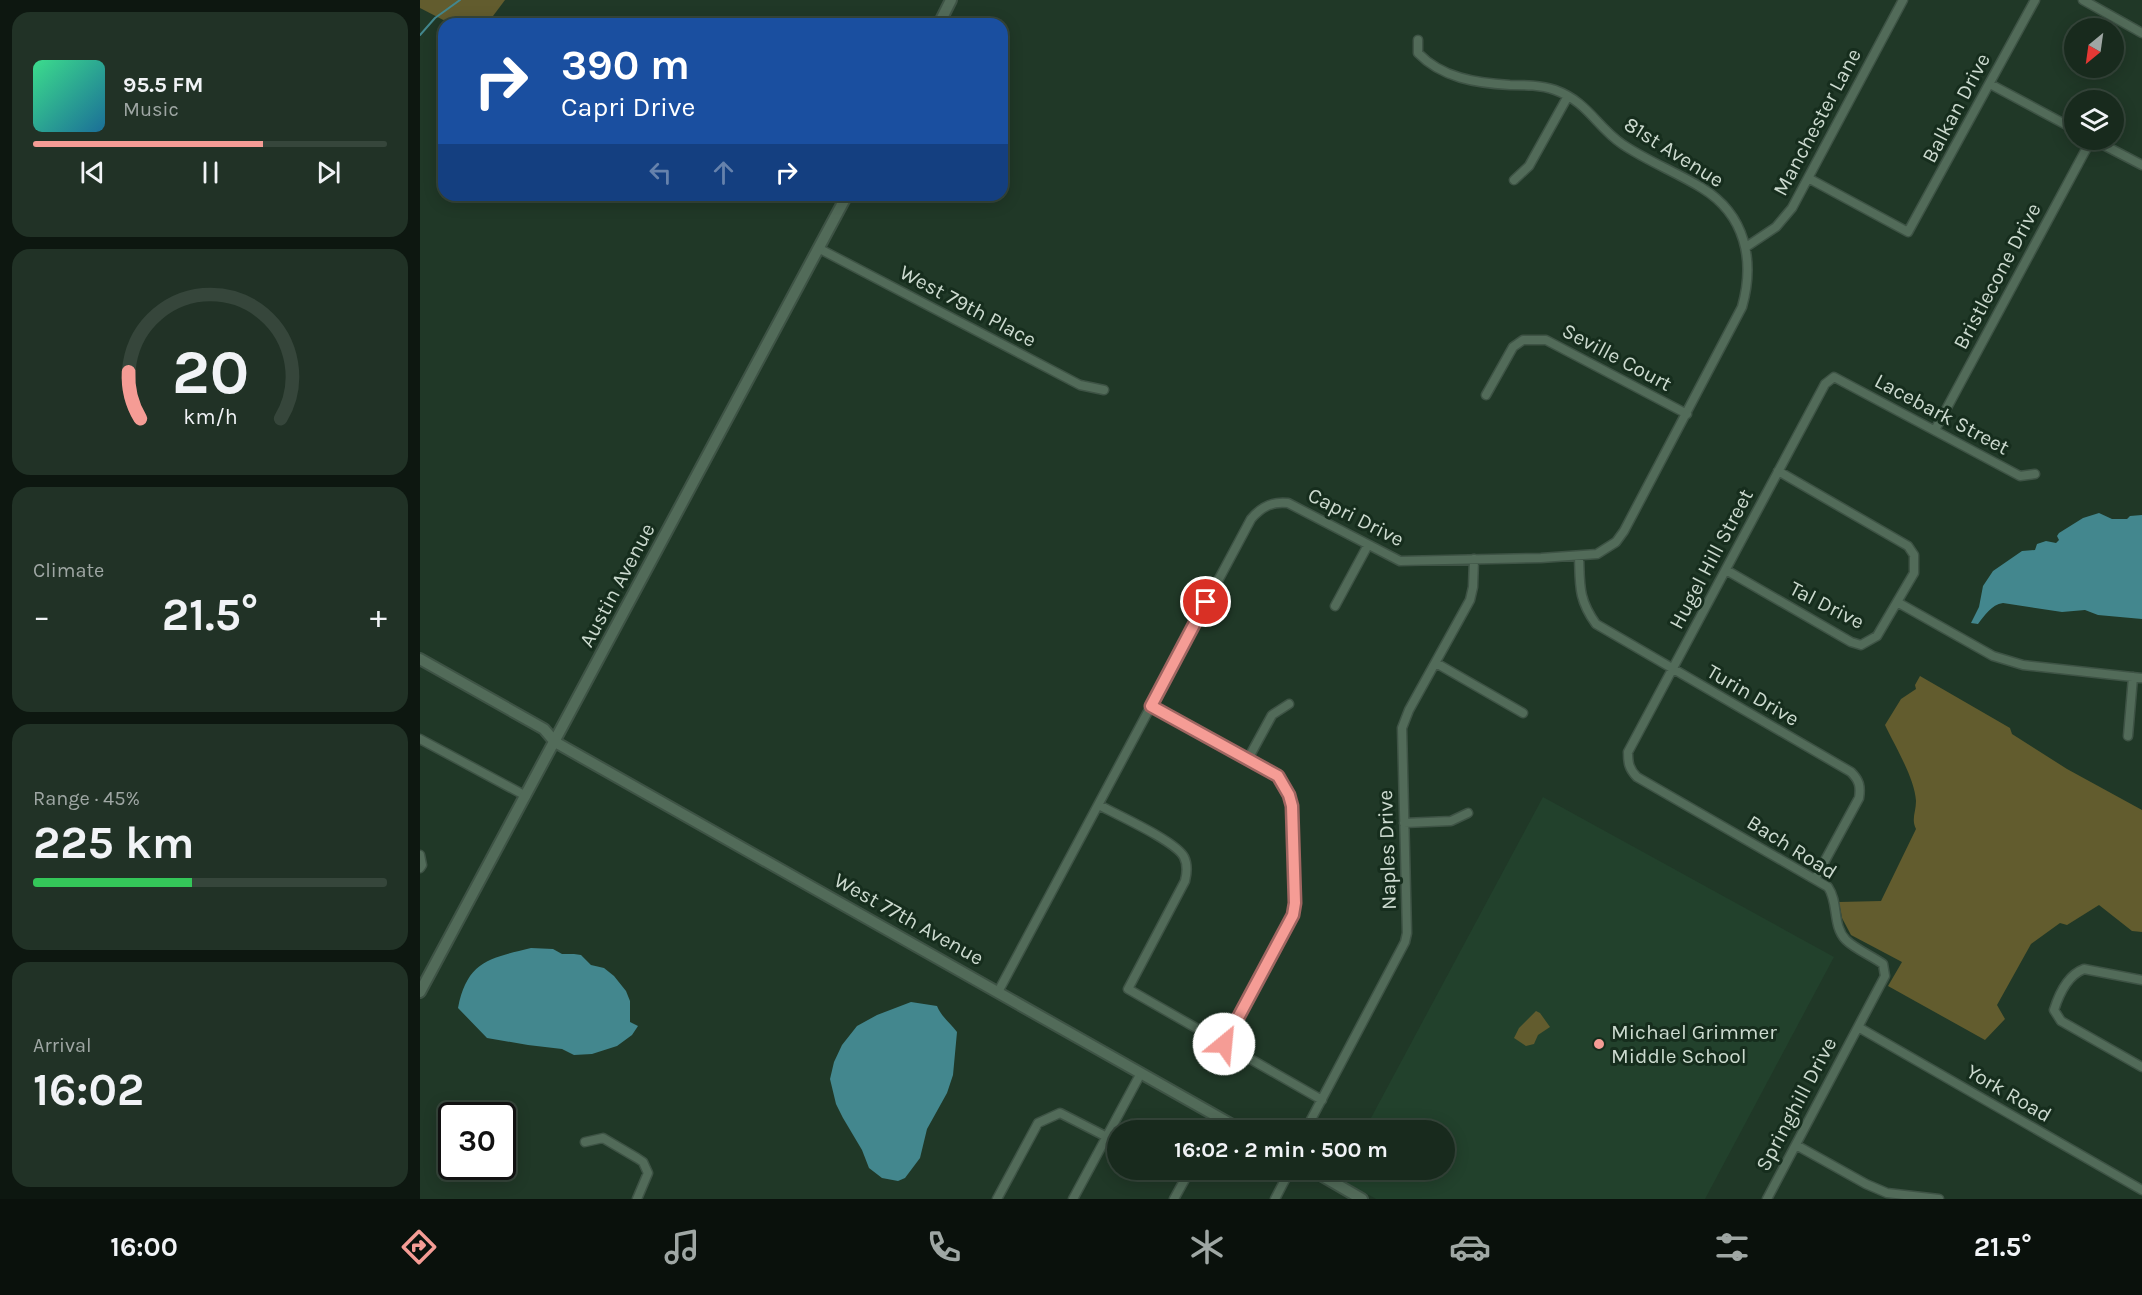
<!DOCTYPE html>
<meta charset="utf-8">
<style>
:root{--surface:#182a1d;--page:#213226;--text:#f1f3f6;--muted:#9fa7a4;--line:#36463b;--accent:#f59c95}
body{margin:0;font-family:Karla,sans-serif;background:var(--page);color:var(--text);height:100vh;display:flex;flex-direction:column;font-size:22px;white-space:nowrap}
*{box-sizing:border-box;margin:0}
p{font-size:20px;color:var(--muted)}
.icon{flex:none;width:33px;height:33px;fill:none;stroke:currentColor;stroke-width:2;stroke-linecap:round;stroke-linejoin:round}
.map{position:relative;flex:1;overflow:hidden}
.drawer{display:flex;flex-direction:column;gap:12px;padding:12px;background:#0d1710;width:420px}
.drawer>*{flex:none}
.banner{position:absolute;left:18px;top:18px;width:570px;height:183px;border-radius:18px;box-shadow:0 3px 15px #0003,0 0 0 2px var(--line);background:#1a4fa0;color:#fff;overflow:hidden}
.needle{width:39px;rotate:209deg}
.controls{position:absolute;left:1644px;top:18px;display:grid;gap:12px}
.controls a{display:grid;place-items:center;width:60px;height:60px;border-radius:50%;background:var(--surface);box-shadow:0 3px 15px #0003,0 0 0 2px var(--line);font-size:30px}
.speed{position:absolute;left:18px;top:1102px;display:flex;gap:12px;font-size:30px;font-weight:700;text-align:center}
.speed>*{display:grid;place-content:center;width:78px;height:78px;border-radius:50%;background:var(--surface);box-shadow:0 3px 15px #0003,0 0 0 2px var(--line);line-height:1}
.speed .limit{border:3px solid #111;border-radius:9px;background:#fff;color:#111}
.pin{position:absolute;display:grid;place-items:center;width:51px;height:51px;color:#fff;margin:-26px;border:3px solid #fff;border-radius:50%;box-shadow:0 2px 6px #0007}
.me{position:absolute;width:66px;margin:-33px;rotate:28deg;stroke-linejoin:round;filter:drop-shadow(0 0 4px #0008)}
.turn{display:flex;align-items:center;gap:21px;height:126px;padding:0 24px;font-size:27px}
.turn .icon{width:78px;height:78px;stroke-width:2.5}
.turn b{display:block;font-size:42px;line-height:51px}
.lanes{display:flex;align-items:center;height:57px;padding:0 24px;background:#0003;justify-content:center;gap:30px;direction:ltr}
.lanes .off{opacity:.35}
.big{font-size:45px;font-weight:700;line-height:1.1}
.drawer .card{flex:1;display:flex;flex-direction:column;justify-content:center;gap:9px;min-width:0;padding:0 21px;border-radius:18px;background:var(--page)}
.drawer .dial{align-items:center;gap:0}
.dial svg{height:156px;overflow:visible;fill:none;stroke:var(--line);stroke-width:7;stroke-linecap:round;text-anchor:middle}
.dial text{fill:var(--text);stroke:none}
.song{display:flex;align-items:center;gap:18px}
.cover{width:72px;height:72px;border-radius:9px;background:linear-gradient(135deg,hsl(150 70% 55%),hsl(200 70% 35%))}
.played{height:6px;border-radius:3px;background:linear-gradient(90deg,var(--accent) 65%,var(--line) 65%)}
.keys{display:flex;justify-content:space-around;direction:ltr}
.heat{display:flex;justify-content:space-between;align-items:center;font-size:33px;direction:ltr}
.charge{height:9px;border-radius:4px;background:linear-gradient(90deg,#34c759 45%,var(--line) 0)}
.trip{position:absolute;left:687px;top:1120px;width:348px;height:60px;border-radius:30px;background:var(--surface);box-shadow:0 3px 15px #0003,0 0 0 2px var(--line);font-weight:700;line-height:60px;text-align:center}
.menu{display:flex;height:96px;justify-content:space-around;align-items:center;background:#0a110c;color:var(--muted)}
.menu .icon{width:42px;height:42px}
.menu .on{color:var(--accent)}
.menu b{font-size:27px;color:var(--text)}
main{display:flex;flex:1;min-height:0}
.map>svg:first-child{display:block}
</style>
<main>
<section class="drawer">
<div class="card">
<div class="song"><i class="cover"></i><div><b>95.5 FM</b><p>Music</p></div></div>
<div class="played"></div>
<div class="keys"><svg class="icon" aria-label="previous" viewBox="0 0 24 24"><path d="M18 5L8 12l10 7zM5 5v14"/></svg><svg class="icon" aria-label="pause" viewBox="0 0 24 24"><path d="M8 5v14M16 5v14"/></svg><svg class="icon" aria-label="next" viewBox="0 0 24 24"><path d="M6 5l10 7-10 7zM19 5v14"/></svg></div>
</div>
<div class="card dial"><svg viewBox="0 0 100 80">
<path d="M14 69A42 42 0 1 1 86 69"/>
<path d="M14 69A42 42 0 0 1 8 45" stroke="#f59c95"/>
<text x="50" y="56" font-size="32" font-weight="700">20</text>
<text x="50" y="72" font-size="11">km/h</text>
</svg></div>
<div class="card"><p>Climate</p>
<div class="heat"><a>−</a><b class="big">21.5°</b><a>+</a></div>
</div>
<div class="card"><p>Range · 45%</p><b class="big">225 km</b><div class="charge"></div></div>
<div class="card"><p>Arrival</p><b class="big">16:02</b></div>
</section>
<div class="map">
<svg width="1722" height="1199" viewBox="0 0 1722 1199">
<rect width="100%" height="100%" fill="#203827"/>
<path fill="#22412c" d="M1123 797 1414 957 1285 1199H956L919 1178 923 1170H1024V1131H944Z"/>
<path fill="#625c2e" d="M0 0H85L67 24H31L0 8Z
M1500 676 1590 728 1592 734 1647 769 1722 810V932L1712 931 1679 905 1647 925 1640 923 1611 944 1577 1005 1585 1019 1565 1040 1468 986 1482 962 1431 935 1422 918 1419 902 1461 901 1496 829C1491 819 1496 812 1496 801 1495 779 1475 746 1465 725L1481 699 1496 689 1495 685Z
M1116 1011 1120 1013 1130 1027 1118 1035 1114 1044 1106 1046 1094 1038 1099 1028Z"/>
<path fill="#43878e" d="M1679 513 1692 519H1707L1710 516 1722 515V619L1678 615 1665 610 1642 612 1583 603C1571 605 1565 615 1558 624L1551 623 1559 607 1563 586 1573 571 1602 551 1615 550 1617 544 1626 541 1636 543 1639 540 1637 536 1639 533 1663 518Z
M111 948 133 949 142 954H154L161 955 171 965 184 968 194 976 206 991 210 1001V1022L218 1026 212 1035 197 1046 172 1054 154 1055 142 1049 108 1045 67 1038 38 1008C47 961 70 958 111 948Z
M491 1002 517 1006C521 1016 530 1023 537 1032L533 1075 527 1093 507 1129 500 1158 485 1178 478 1181 462 1178 449 1168 442 1150 423 1118 416 1104 410 1079 414 1062 422 1045 437 1026 457 1015Z"/>
<g fill="none" stroke-linecap="round" stroke-linejoin="round">
<path stroke="#43878e" stroke-width="2" d="M0 35 15 18 40 0"/>
<g stroke="#3e5345" stroke-width="11">
<path id="minor" d="M1663 0 1722 33
M1570 84 1654 129
M1674 140 1722 165
M1388 178 1488 232 1615 0
M1094 180 1109 166 1148 96
M1326 247 1356 227 1372 208 1483 0
M398 248 660 385 684 390
M1066 395 1093 347 1103 340H1126L1267 414
M1515 430 1671 140
M1159 556C1160 585 1158 599 1176 624L1431 772C1439 780 1441 786 1439 798L1395 879
M1306 570 1431 642 1441 645 1457 636 1494 573V555L1488 546 1358 471
M1477 602 1573 656 1603 665 1722 678
M915 606 948 545
M1016 663 1103 713
M731 706 858 776 869 795 871 806 875 903 873 915 804 1044
M1708 736 1713 677
M0 739 106 796
M828 759 852 715 869 704
M679 805C697 815 756 841 764 857 768 865 767 873 765 881L708 989 902 1100
M984 823 1031 821 1048 813
M0 855 2 865 0 868
M1722 980 1664 969C1648 975 1639 994 1634 1010L1641 1021 1722 1067
M578 992 831 519C841 507 852 501 868 503L980 561 1121 558 1177 554 1196 542 1204 531 1322 307C1335 261 1326 215 1282 188 1256 172 1227 161 1202 144 1176 126 1168 102 1135 90 1121 85 1105 85 1090 85 1056 83 1022 78 998 53V40
M1438 1027 1722 1190
M791 1131 798 1117
M885 1131 985 942 987 933 982 728 989 710 1050 600 1053 587 1054 559
M165 1142 183 1138 217 1158 223 1162 228 1173 217 1199
M1376 1145 1446 1184 1467 1193 1519 1199
M577 1199 618 1123 640 1113 687 1137
M653 1199 721 1073
M754 1199 770 1170
M855 1199 870 1170
M1347 1199 1465 976 1463 964C1452 956 1435 949 1426 940 1412 926 1419 903 1408 887L1217 777C1209 769 1208 763 1208 752L1405 384 1414 377 1600 476 1615 474"/>
</g>
<g stroke="#3e5345" stroke-width="14">
<path id="tertiary" d="M519 24 531 0
M0 659 124 729 135 742 823 1131
M0 992 427 195
M892 1170 942 1199"/>
</g>
<use href="#minor" stroke="#526b59" stroke-width="8"/>
<use href="#tertiary" stroke="#526b59" stroke-width="10"/>
</g>
<g fill="none" stroke-linecap="round" stroke-linejoin="round">
<g stroke="#9f6561" stroke-width="15">
<path id="route" d="M786 602 731 706 858 776 869 795 872 806 875 903 873 915 804 1044"/>
</g>
<use href="#route" stroke="#f59c95" stroke-width="10"/>
</g>
<circle fill="#f59c95" stroke="#162d1d" stroke-width="2" cx="1179" cy="1044" r="6"/>
<g text-anchor="middle" stroke-width="6" stroke-linejoin="round" paint-order="stroke">
<g font-size="21" fill="#ccdacf" stroke="#162d1d">
<text transform="translate(1536 108) rotate(-62)" y="7">Balkan Drive</text>
<text transform="translate(1397 122) rotate(-62)" y="7">Manchester Lane</text>
<text transform="translate(1254 152) rotate(32)" y="7">81st Avenue</text>
<text transform="translate(1577 276) rotate(-62)" y="7">Bristlecone Drive</text>
<text transform="translate(548 306) rotate(28)" y="7">West 79th Place</text>
<text transform="translate(1197 357) rotate(28)" y="7">Seville Court</text>
<text transform="translate(1522 414) rotate(28)" y="7">Lacebark Street</text>
<text transform="translate(936 517) rotate(27)" y="7">Capri Drive</text>
<text transform="translate(1291 559) rotate(-62)" y="7">Hugel Hill Street</text>
<text transform="translate(197 585) rotate(-62)" y="7">Austin Avenue</text>
<text transform="translate(1407 605) rotate(27)" y="7">Tal Drive</text>
<text transform="translate(1333 695) rotate(30)" y="7">Turin Drive</text>
<text transform="translate(1372 847) rotate(32)" y="7">Bach Road</text>
<text transform="translate(967 850) rotate(-92)" y="7">Naples Drive</text>
<text transform="translate(489 919) rotate(29)" y="7">West 77th Avenue</text>
<text transform="translate(1589 1093) rotate(30)" y="7">York Road</text>
<text transform="translate(1376 1104) rotate(-62)" y="7">Springhill Drive</text>
</g>
<g font-size="21" fill="#ccdacf" stroke="#162d1d" text-anchor="start">
<text x="1191" y="1039">Michael Grimmer<tspan x="1191" dy="24">Middle School</tspan></text>
</g>
</g>
</svg>
<div class="controls">
<a><svg class="needle" viewBox="-14 -14 28 28"><path d="M0-13l5 13h-10z" fill="#e53935"/><path d="M0 13l5-13h-10z" fill="#9fa7a4"/></svg></a>
<a><svg class="icon" aria-label="layers" viewBox="0 0 24 24"><path d="M12 4l9 5-9 5-9-5zM3 14l9 5 9-5"/></svg></a>
</div>
<div class="speed"><div class="limit">30</div></div>
<div class="pin" style="left:786px;top:602px;background:#d93025"><svg class="icon" aria-label="arrive" viewBox="0 0 24 24"><path d="M6 21V4h12l-3 4 3 4H6"/></svg></div>
<svg class="me" style="left:804px;top:1044px" viewBox="-20 -20 40 40"><circle r="19" fill="#fff"/><path d="M0-13L10 11 0 6-10 11z" fill="#f59c95"/></svg>
<div class="trip">16:02 · 2 min · 500 m</div>
<div class="banner">
<div class="turn"><svg class="icon" aria-label="right" viewBox="0 0 24 24"><path d="M7 20v-9h11M14 6l5 5-5 5"/></svg><div><b>390 m</b>Capri Drive</div></div>
<div class="lanes"><svg class="icon off" aria-label="left" viewBox="0 0 24 24"><path d="M17 20v-9H6M10 6l-5 5 5 5"/></svg><svg class="icon off" aria-label="ahead" viewBox="0 0 24 24"><path d="M12 20V5M6 11l6-6 6 6"/></svg><svg class="icon" aria-label="right" viewBox="0 0 24 24"><path d="M7 20v-9h11M14 6l5 5-5 5"/></svg></div>
</div>
</div>
</main>
<nav class="menu">
<b>16:00</b>
<svg class="icon on" aria-label="directions" viewBox="0 0 24 24"><path d="M12 3l9 9-9 9-9-9zM9 14v-3h6M13 9l2 2-2 2"/></svg>
<svg class="icon" aria-label="music" viewBox="0 0 24 24"><path d="M9 18V5l10-2v13"/><circle cx="6" cy="18" r="3"/><circle cx="16" cy="16" r="3"/></svg>
<svg class="icon" aria-label="phone" viewBox="0 0 24 24"><path d="M5 4h4l2 5-3 2q2 4 5 5l2-3 5 2v4C11 20 4 13 5 4z"/></svg>
<svg class="icon" aria-label="climate" viewBox="0 0 24 24"><path d="M12 3v18M4 7l16 10M4 17L20 7"/></svg>
<svg class="icon" aria-label="car" viewBox="0 0 24 24"><path d="M5 17H2v-5l4-1 3-4h7l3 4 3 1v5h-3M9 17h6M6 11h13"/><circle cx="7" cy="17" r="2"/><circle cx="17" cy="17" r="2"/></svg>
<svg class="icon" aria-label="filters" viewBox="0 0 24 24"><path d="M4 7h16M4 17h16"/><circle cx="9" cy="7" r="2"/><circle cx="15" cy="17" r="2"/></svg>
<b>21.5°</b>
</nav>
